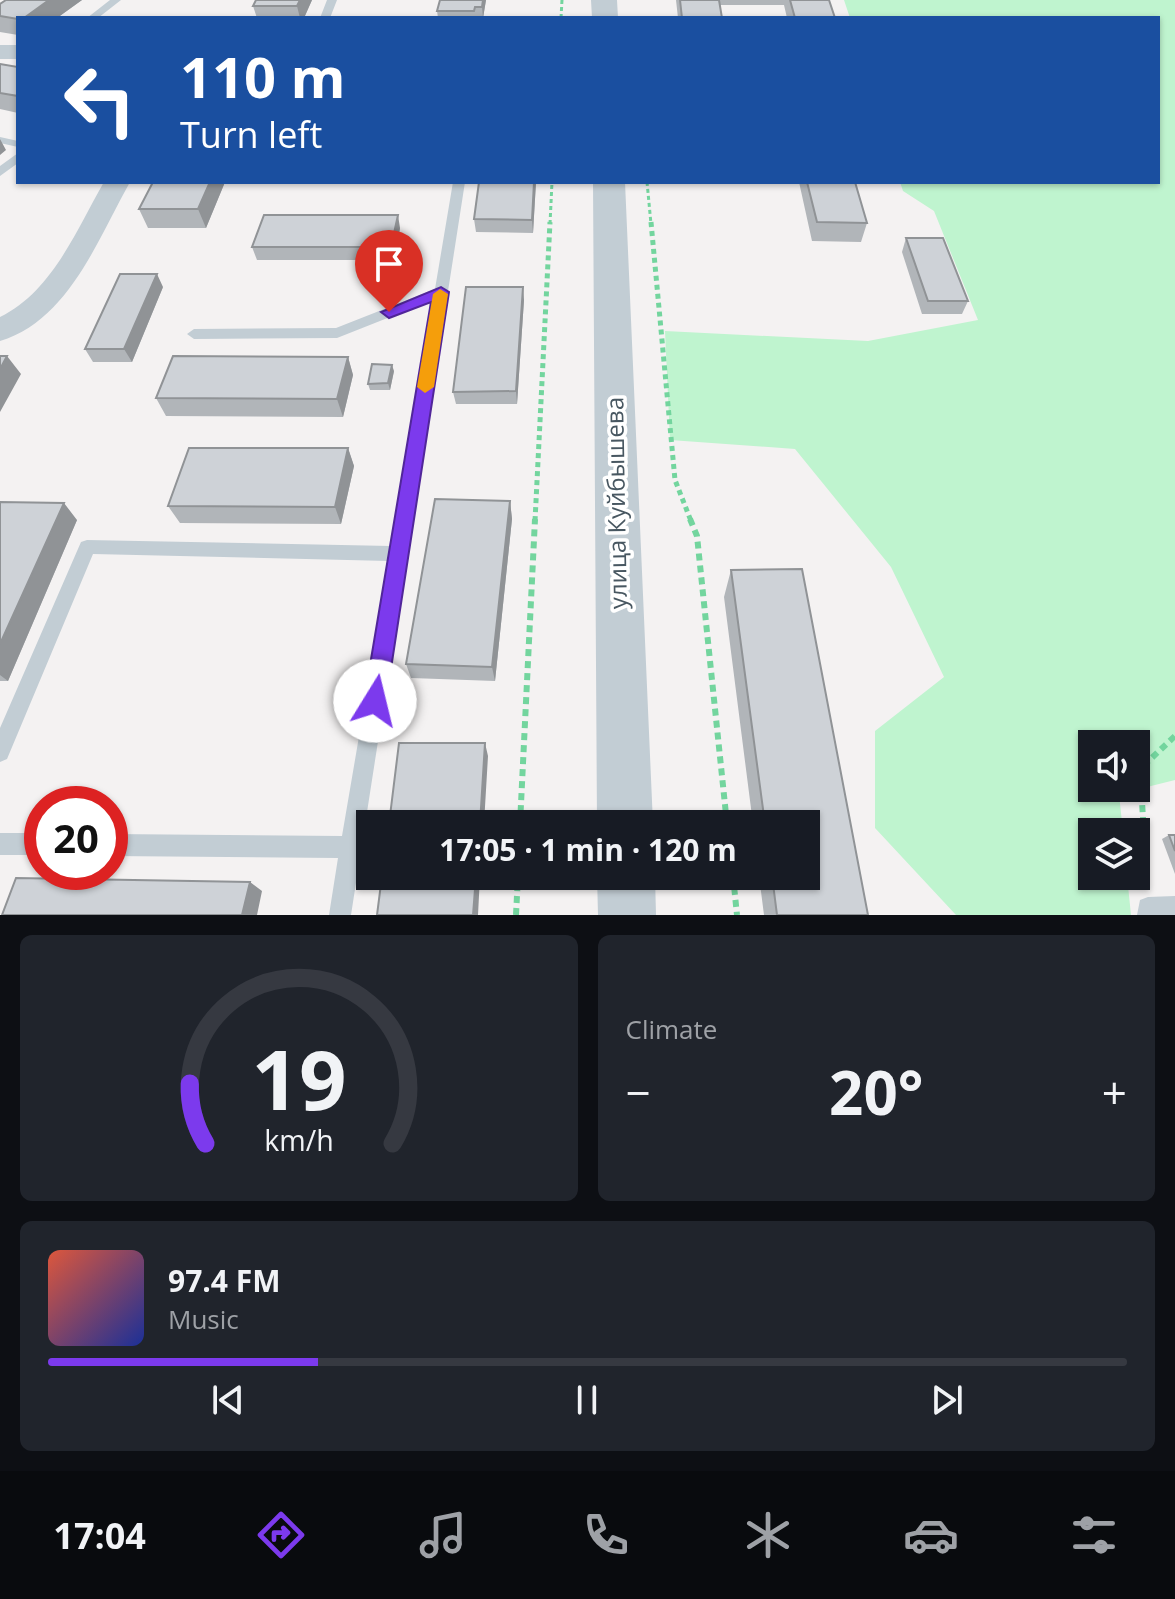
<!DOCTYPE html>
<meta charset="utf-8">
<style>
:root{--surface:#171b24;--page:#20242c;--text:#f1f3f6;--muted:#9ea1a6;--line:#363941;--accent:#7c3aed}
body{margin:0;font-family:"Open Sans",sans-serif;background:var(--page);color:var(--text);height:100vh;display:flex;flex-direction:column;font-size:30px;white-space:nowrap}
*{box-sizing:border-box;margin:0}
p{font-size:26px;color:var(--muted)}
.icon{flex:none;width:44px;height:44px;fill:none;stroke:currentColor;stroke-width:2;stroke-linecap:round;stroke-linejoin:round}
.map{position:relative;height:915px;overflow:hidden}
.side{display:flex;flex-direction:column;gap:20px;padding:20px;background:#0d0f14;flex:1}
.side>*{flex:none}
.hud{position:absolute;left:16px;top:16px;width:1144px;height:168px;border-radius:0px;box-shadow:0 2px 6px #0004;background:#1a4fa0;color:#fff;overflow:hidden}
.fabs{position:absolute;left:1078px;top:730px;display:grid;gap:16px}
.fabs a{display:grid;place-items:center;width:72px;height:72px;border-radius:0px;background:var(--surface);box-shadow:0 2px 6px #0004;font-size:40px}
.speed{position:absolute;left:24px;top:786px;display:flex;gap:16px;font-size:40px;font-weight:700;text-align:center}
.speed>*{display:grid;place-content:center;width:104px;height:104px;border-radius:50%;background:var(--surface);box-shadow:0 2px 6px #0004;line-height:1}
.speed .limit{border:12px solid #d22;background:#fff;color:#111}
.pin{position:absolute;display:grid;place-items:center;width:68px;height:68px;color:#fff;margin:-82px -34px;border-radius:50% 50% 50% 0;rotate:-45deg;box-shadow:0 0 8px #0007}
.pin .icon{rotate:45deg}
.me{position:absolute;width:88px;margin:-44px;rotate:9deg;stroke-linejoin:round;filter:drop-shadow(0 0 6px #0008)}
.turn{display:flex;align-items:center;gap:28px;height:168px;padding:0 32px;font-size:36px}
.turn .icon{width:104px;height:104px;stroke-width:2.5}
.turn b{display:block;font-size:56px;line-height:68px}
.big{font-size:60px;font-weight:700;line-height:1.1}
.side .widget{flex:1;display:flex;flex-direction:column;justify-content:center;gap:12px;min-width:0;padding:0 28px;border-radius:12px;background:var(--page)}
.side .dial{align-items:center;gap:0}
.dial svg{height:208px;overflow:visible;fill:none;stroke:var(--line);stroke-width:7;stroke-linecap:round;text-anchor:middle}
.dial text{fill:var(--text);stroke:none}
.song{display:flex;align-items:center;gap:24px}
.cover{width:96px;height:96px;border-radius:12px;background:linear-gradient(135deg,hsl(10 70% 55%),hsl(230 70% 35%))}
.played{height:8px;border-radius:4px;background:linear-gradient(90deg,var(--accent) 25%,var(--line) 25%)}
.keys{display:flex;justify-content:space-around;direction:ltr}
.heat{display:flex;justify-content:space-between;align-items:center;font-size:44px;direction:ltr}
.side .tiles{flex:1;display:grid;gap:20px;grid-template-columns:1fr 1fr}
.widget:last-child{grid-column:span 2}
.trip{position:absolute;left:356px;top:810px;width:464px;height:80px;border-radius:0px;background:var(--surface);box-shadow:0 2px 6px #0004;font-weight:700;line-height:80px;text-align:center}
.menu{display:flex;height:128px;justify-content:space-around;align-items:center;background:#090b0e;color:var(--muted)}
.menu .icon{width:56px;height:56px}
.menu .on{color:var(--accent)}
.menu b{font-size:36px;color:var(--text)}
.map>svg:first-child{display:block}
</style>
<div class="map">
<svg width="1175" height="915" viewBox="0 0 1175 915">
<rect width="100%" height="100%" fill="#f4f2f2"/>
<path fill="#bff4cf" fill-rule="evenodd" d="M844 0H1175V780L1119 794 1123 832H1092V876H1127L1131 915H956L875 828V731L944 677 891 567 795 449 670 440 665 331 868 341 978 320 934 211 903 191 900 182H1158V18H850ZM1092 744H1136V788H1092Z"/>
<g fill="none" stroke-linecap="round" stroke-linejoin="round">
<path stroke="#73d59e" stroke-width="3" stroke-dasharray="4 3" stroke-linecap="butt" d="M561 18 562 0
M647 182 651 224
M550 224 552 182"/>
<path stroke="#73d59e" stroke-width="5" stroke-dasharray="5 4" stroke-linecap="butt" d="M651 222 675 480 691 521
M535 521 550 222"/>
<path stroke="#73d59e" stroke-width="6" stroke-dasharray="7 5" stroke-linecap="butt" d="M690 519 697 536 727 824
M520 824 535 519
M733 876 737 915
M1147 884 1140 769 1175 736
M516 915 518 876"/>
<path fill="#c2cdd4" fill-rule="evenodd" d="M110 0H121L98 18H87Z
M327 0H337L330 18H320Z
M0 137 18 141V147L0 143Z
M18 153V163L0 176V166Z
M453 182H465L351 915H329L338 858 110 856V834L342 836 389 561 93 554 7 759 0 762V728L81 542 87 540 391 546 433 300 337 338 194 339 187 334 194 329 336 328 435 289Z
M0 833H42V855H0Z
M1175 896V915H1137L1140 900 1148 897Z"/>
<path fill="#c2cdd4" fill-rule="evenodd" d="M0 45H18V59H0Z
M104 182H130C98 239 68 321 0 341V317C52 292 77 229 104 182Z"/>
<path fill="#c2cdd4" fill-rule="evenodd" d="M591 0H617L618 18H592Z
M593 182H625L653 824H597Z
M597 876H655L656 915H598Z"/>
</g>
<path fill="#b1b5b9" d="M6 0H82L57 18H18V35L0 32V4Z
M312 0 304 18H257L253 6Z
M486 0 483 18H438L437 11Z
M676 0H829L835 18H787L784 5H720L722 18H678Z
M0 64 18 67V113L0 109Z
M153 182H225L206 228H148L139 209Z
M479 182H536L533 233 476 232 474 219Z
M799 182H855L867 223 861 242 812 241Z
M400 228 394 260H257L252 247Z
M906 238 968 301 962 314H922L902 252Z
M163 287 132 362H93L85 349Z
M524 300 517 404H456L453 392Z
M348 357 353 375 343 417 166 416 156 398Z
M394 371 390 390H370L368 384Z
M348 448 354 466 341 524 180 523 168 506Z
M510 501 512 519 495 681 411 678 406 664Z
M0 502 77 520 8 681H0Z
M731 570 868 915H764L759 876H806V824H753L724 597Z
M1169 835H1175V874L1162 839Z"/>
<path fill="#909396" d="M49 0H82L57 18H24Z
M300 0H312L304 18H300L297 6Z
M483 0H486L483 18 482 7Z
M0 139 6 150 0 155Z
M210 182H225L206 228 198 209Z
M534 182H536L533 233 532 220Z
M398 215 400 228 394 260 391 247Z
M157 274 163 287 132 362 124 349Z
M523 287 524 300 517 404 516 391Z
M7 356 21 374 0 412V369Z
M348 357 353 375 343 417 337 399Z
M392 365 394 371 390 390 388 383Z
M348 448 354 466 341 524 335 507Z
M510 501 512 519 495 681 492 667Z
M64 503 77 520 8 681 0 675V644Z
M485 743 488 756 484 824H480Z
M476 876H480L478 915H473Z
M250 882 262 891 257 915H242Z"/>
<path fill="#ced2d7" stroke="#909396" stroke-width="2" d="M6 0H49L24 18 18 19 0 16V4Z
M256 0H300L297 6H253Z
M440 0H483L482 7H475L474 11H437Z
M680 0H719L722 18H682Z
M790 0H829L835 18H795Z
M0 64 18 67V96L0 93Z
M153 182H210L198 209H139Z
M479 182H534L532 220 474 219Z
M807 182H855L867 223 817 222Z
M264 215H398L391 247H252Z
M906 238H943L968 301H928Z
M120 274H157L124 349H85Z
M466 287H523L516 391 453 392Z
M0 356H7L0 369Z
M173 356 348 357 337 399 156 398Z
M372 364 392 365 388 383 368 384Z
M189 448H348L335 507 168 506Z
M435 499 510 501 492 667 406 664Z
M0 502 64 503 0 644Z
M802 569 868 915H777L772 876H806V824H765L731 570Z
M399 743H485L480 824H389Z
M1169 835H1175V851Z
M382 876H476L473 915H377Z
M16 878 250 882 242 915H2Z"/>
<path fill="#7c3aed" stroke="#51269a" stroke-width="2" d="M441 287 449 292 386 701 382 708 375 711 367 708 364 701 431 302 389 318 381 312Z"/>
<path fill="#f59e0b" d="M440 289 448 294 434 387 425 393 417 387 433 294Z"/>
<g text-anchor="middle" stroke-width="7" stroke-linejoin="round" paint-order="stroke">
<g font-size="24" fill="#485761" stroke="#fff">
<text transform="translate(617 503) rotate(-91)" y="8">улица Куйбышева</text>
</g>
</g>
</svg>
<div class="fabs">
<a><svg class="icon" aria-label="sound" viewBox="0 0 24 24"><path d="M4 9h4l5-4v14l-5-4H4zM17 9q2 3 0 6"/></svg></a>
<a><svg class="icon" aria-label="layers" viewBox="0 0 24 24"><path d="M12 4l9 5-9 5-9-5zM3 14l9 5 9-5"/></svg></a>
</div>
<div class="speed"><div class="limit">20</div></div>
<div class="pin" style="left:389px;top:312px;background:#d93025"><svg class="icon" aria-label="arrive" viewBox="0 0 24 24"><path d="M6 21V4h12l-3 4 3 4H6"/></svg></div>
<svg class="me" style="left:375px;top:701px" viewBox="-20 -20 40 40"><circle r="19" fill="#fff"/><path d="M0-13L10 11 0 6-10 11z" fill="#7c3aed"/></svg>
<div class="trip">17:05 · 1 min · 120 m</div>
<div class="hud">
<div class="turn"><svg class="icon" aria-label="left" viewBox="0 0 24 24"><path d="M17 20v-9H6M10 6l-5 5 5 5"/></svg><div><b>110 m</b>Turn left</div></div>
</div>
</div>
<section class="side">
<div class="tiles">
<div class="widget dial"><svg viewBox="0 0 100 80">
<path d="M14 69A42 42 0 1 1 86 69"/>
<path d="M14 69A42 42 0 0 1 8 46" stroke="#7c3aed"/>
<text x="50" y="56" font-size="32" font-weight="700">19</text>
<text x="50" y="72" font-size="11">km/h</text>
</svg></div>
<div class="widget"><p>Climate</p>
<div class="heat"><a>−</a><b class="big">20°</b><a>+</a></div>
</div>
<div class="widget">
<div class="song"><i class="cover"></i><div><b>97.4 FM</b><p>Music</p></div></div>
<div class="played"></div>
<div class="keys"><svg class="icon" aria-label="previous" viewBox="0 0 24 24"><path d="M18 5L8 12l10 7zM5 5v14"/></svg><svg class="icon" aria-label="pause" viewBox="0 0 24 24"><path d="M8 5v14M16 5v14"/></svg><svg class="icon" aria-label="next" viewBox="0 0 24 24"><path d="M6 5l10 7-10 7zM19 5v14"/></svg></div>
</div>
</div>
</section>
<nav class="menu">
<b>17:04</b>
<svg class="icon on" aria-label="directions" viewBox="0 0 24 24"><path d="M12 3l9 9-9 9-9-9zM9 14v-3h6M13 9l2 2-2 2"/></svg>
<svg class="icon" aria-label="music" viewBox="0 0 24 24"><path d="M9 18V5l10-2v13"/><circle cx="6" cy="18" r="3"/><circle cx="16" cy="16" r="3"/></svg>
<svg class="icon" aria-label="phone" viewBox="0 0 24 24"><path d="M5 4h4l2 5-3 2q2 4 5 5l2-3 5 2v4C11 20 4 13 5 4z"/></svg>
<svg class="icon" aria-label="climate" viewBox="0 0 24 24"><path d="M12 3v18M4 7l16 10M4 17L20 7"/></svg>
<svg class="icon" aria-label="car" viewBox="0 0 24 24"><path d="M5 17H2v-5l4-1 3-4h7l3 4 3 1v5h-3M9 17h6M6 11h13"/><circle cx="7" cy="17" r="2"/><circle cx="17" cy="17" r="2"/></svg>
<svg class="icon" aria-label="filters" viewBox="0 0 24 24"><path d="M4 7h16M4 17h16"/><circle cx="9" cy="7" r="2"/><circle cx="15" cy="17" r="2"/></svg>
</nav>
